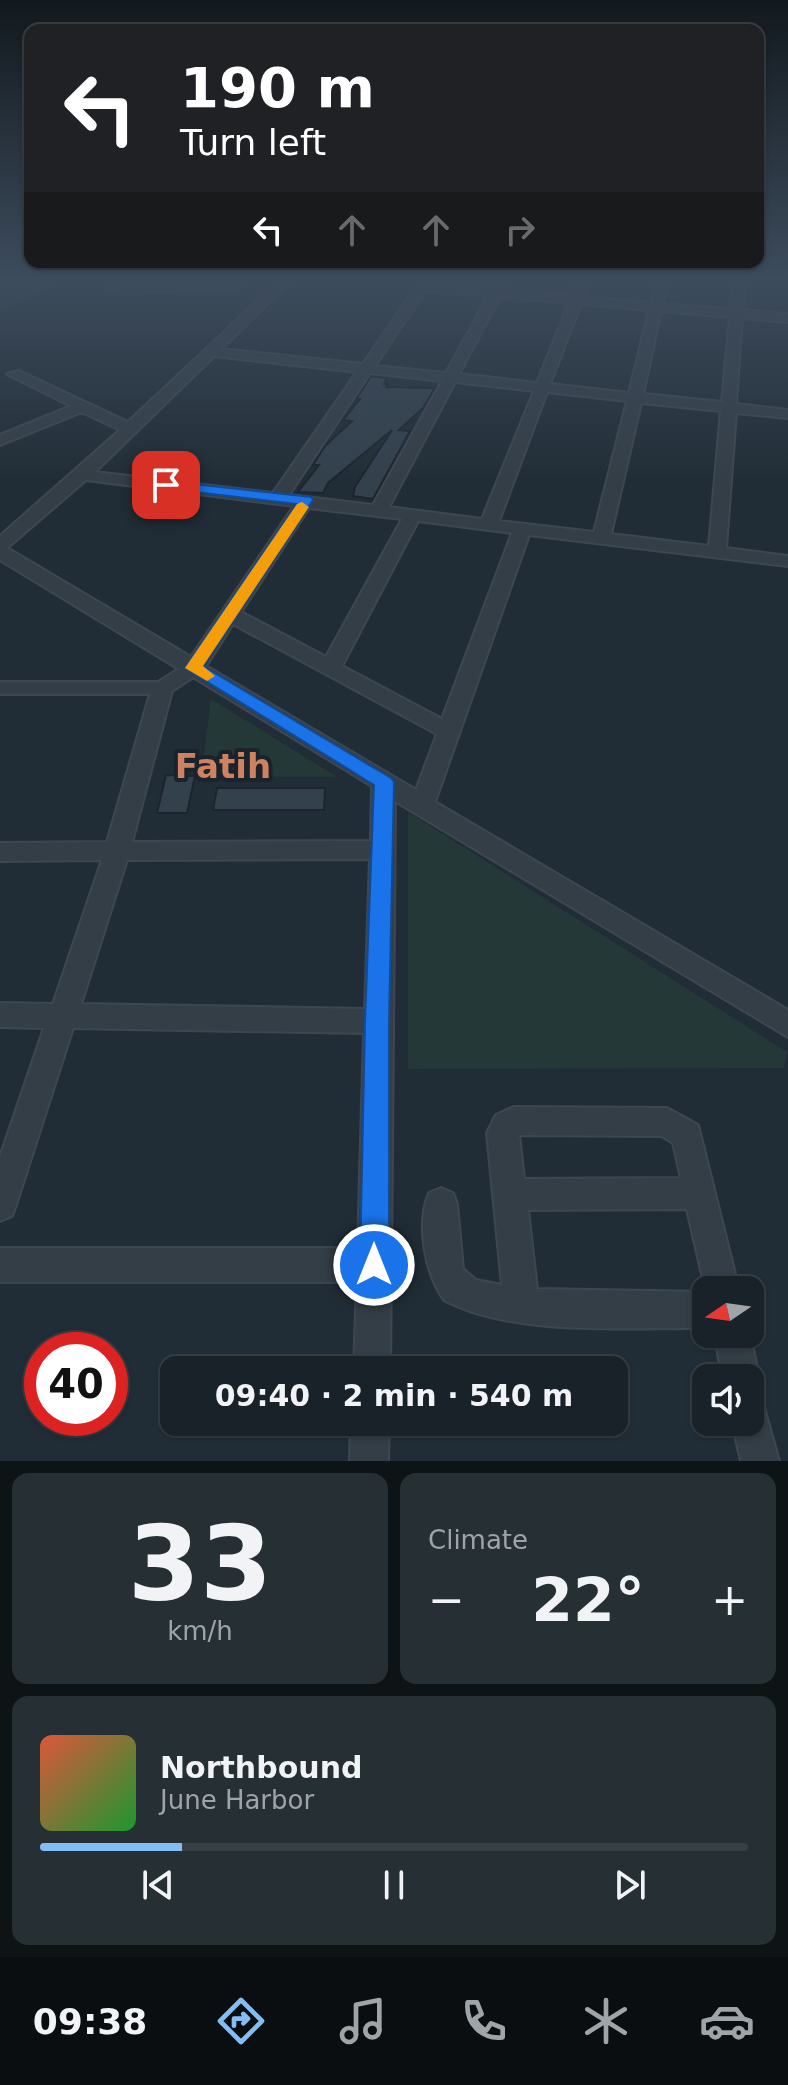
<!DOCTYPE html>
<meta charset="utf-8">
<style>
:root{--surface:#192228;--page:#262f34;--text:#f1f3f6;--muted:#9fa4a8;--line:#373f45;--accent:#84bdf3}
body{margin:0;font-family:"DejaVu Sans",sans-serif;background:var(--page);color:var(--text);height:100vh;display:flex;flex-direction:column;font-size:30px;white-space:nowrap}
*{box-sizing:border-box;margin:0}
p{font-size:26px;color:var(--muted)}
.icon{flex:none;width:44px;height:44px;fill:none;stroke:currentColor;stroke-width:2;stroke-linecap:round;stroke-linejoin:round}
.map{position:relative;height:1461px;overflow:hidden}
.sheet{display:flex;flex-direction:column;gap:12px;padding:12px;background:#0e1316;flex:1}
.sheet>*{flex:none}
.hud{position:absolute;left:24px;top:24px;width:740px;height:244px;border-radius:16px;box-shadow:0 2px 6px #0004,0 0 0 2px var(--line);background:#202124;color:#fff;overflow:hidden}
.needle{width:52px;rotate:257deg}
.fabs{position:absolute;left:692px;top:1276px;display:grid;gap:16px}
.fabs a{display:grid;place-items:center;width:72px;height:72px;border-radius:16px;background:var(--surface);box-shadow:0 2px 6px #0004,0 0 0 2px var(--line);font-size:40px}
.speed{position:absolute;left:24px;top:1332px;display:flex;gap:16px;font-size:40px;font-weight:700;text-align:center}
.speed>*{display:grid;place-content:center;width:104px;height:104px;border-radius:50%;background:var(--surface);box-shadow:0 2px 6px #0004,0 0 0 2px var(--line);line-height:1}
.speed .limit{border:12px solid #d22;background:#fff;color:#111}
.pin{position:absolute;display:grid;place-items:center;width:68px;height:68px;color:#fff;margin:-34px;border-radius:16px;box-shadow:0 4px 12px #0006}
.me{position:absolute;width:88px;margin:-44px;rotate:0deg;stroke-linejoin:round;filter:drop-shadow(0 0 6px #0008)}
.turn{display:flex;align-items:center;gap:28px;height:168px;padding:0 24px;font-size:36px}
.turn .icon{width:104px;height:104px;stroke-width:2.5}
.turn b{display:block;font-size:56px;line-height:68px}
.lanes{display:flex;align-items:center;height:76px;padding:0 24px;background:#0003;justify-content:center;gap:40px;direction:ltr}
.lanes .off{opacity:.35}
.big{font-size:60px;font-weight:600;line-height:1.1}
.sheet .tile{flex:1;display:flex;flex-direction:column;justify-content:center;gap:12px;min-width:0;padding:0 28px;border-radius:16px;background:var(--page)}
.sheet .dial{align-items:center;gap:0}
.dial b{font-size:104px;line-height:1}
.song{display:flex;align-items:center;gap:24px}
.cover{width:96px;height:96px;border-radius:12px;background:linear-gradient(135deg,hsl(10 70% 55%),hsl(130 70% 35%))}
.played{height:8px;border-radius:4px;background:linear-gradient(90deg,var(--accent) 20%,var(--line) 20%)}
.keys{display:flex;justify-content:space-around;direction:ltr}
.heat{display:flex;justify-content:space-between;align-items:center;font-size:44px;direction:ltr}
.sheet .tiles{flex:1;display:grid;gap:12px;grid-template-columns:1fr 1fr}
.tile:last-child{grid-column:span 2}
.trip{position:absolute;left:160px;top:1356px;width:468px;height:80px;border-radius:16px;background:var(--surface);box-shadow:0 2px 6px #0004,0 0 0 2px var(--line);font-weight:600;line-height:80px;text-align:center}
.tab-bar{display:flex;height:128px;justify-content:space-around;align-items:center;background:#0a0e10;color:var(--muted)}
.tab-bar .icon{width:56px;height:56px}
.tab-bar .current{color:var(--accent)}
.tab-bar b{font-size:36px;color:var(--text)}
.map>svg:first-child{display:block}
</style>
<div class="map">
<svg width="788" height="1461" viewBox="0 0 788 1461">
<rect width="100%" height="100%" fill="#212d36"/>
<path fill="#233837" d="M0 278H69L0 311Z
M211 699 337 777 201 776Z
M408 812 787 1052 784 1068 408 1069Z"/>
<path fill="#33414d" stroke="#1c252e" stroke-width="2" d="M371 376 387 378 384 384H388L386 387 435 388 423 408 399 430 410 431 373 499 353 496 355 487 392 430 328 483 323 493 298 492 319 465H313L325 446 352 421 343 420 360 399H356Z
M166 775 195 776 187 813H157Z
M217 788H325L324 810H213Z"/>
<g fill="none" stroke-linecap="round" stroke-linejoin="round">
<g stroke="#3e4751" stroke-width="4">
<path id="minor" d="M107 278H119L117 284 121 285 252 278 234 289 119 293 106 288Z
M282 278H294L221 349 363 364 422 278H434L430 284 492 289 498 278H510L503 290 572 296 579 278H591L584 297 651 303 657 278H669L663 304 730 309 733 278H745L743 310 788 314V322L742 318 736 404 788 410V418L736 413 726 548 788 556V566L529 535 435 802 788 1010V1037L395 801 390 1370H354L357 1282H0V1248H358L364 1033 73 1028 16 1205 12 1216 0 1221V1157L44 1028 0 1027V1003L53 1004 102 860 0 861V843L107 842 150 694H0V682H158L179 669 0 560V536L120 430 82 412 0 445V435L71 406 7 374 19 371 128 422ZM425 291 488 296 446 373 375 366ZM500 297 569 303 537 383 459 374ZM581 304 649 310 629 393 550 384ZM661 311 730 317 722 402 643 394ZM214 356 357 372 273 493 95 472ZM370 373 442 381 373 505 289 495ZM455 382 534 391 482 519 389 507ZM547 392 627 401 594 532 499 521ZM641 403 721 411 709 546 611 534ZM86 480 294 506 191 657 7 548ZM309 508 402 519 326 657 241 612ZM418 521 512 533 442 719 342 666ZM233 624 437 734 416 790 206 666ZM193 677 372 786 371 841 132 842 172 691ZM370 859 365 1009 81 1004 127 860Z
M514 1107 667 1108 698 1125 739 1290H706V1328C627 1327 513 1337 444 1300 425 1273 416 1224 429 1193L441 1188 453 1193 457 1204 463 1269 476 1280 502 1285 487 1133 496 1115ZM519 1135 662 1136 673 1143 681 1178 524 1179ZM687 1209 706 1292 537 1289 528 1210Z
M714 1334H750L759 1378 754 1391 750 1393V1378H723Z
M750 1398 763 1404 779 1461H741L732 1422H750Z
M351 1422H389L388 1461H350Z"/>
</g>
<use href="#minor" fill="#343e47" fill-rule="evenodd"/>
</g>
<linearGradient id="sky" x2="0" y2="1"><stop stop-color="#12191e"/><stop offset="0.58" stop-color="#3d4c5d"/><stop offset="1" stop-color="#3d4c5d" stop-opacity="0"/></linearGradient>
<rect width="788" height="482" fill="url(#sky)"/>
<path fill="#1a73e8" stroke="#114b97" stroke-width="2" d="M166 481 311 497 313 500 203 666 391 778 394 782 389 1021V1265L384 1275 374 1279 364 1275 360 1265 365 1021 374 785 185 668 297 504 162 488V482Z"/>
<path fill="#f59e0b" d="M302 502 309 507 203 666 215 676 207 681 185 668 297 504Z"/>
<g text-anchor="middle" stroke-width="8" stroke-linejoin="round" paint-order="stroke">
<g font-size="34" font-weight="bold" fill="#ce825f" stroke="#1a232c">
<text x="223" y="778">Fatih</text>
</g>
</g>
</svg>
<div class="fabs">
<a><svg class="needle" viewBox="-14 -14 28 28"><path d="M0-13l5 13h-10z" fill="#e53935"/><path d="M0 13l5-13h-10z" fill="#9fa4a8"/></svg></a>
<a><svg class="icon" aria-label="sound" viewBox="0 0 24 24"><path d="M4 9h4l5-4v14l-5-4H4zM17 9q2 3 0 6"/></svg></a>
</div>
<div class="speed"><div class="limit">40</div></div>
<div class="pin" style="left:166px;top:485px;background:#d93025"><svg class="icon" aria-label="arrive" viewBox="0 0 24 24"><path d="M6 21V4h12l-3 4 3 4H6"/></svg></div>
<svg class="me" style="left:374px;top:1265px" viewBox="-20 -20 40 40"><circle r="17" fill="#1a73e8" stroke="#fff" stroke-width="3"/><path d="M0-11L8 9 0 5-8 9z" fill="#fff"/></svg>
<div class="trip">09:40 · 2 min · 540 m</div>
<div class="hud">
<div class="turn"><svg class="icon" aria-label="left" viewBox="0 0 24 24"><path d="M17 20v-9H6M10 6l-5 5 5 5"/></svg><div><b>190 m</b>Turn left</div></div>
<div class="lanes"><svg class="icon" aria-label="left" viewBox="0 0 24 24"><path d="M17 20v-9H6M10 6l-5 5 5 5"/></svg><svg class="icon off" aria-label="ahead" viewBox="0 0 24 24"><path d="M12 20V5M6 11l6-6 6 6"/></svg><svg class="icon off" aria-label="ahead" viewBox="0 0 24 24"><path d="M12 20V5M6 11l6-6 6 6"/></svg><svg class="icon off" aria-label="right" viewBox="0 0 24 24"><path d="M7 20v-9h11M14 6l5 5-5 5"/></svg></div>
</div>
</div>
<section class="sheet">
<div class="tiles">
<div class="tile dial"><b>33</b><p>km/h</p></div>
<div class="tile"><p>Climate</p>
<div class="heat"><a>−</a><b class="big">22°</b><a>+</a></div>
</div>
<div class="tile">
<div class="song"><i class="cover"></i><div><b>Northbound</b><p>June Harbor</p></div></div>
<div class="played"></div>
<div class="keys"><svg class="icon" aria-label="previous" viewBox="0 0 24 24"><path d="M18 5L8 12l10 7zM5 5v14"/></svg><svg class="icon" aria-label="pause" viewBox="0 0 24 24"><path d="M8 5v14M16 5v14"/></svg><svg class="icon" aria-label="next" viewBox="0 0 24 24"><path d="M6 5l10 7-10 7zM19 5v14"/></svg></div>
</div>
</div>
</section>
<nav class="tab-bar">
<b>09:38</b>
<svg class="icon current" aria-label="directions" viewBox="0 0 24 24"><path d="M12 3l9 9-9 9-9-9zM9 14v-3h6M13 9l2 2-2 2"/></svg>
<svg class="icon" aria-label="music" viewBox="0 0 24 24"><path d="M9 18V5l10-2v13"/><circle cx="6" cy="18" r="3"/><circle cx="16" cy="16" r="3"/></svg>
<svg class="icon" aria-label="phone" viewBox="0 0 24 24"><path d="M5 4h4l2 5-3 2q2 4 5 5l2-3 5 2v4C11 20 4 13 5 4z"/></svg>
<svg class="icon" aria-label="climate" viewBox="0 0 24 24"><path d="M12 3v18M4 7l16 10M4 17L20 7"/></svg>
<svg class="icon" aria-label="car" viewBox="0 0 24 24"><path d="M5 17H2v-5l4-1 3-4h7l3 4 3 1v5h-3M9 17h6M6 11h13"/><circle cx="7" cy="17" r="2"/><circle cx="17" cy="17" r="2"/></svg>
</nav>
